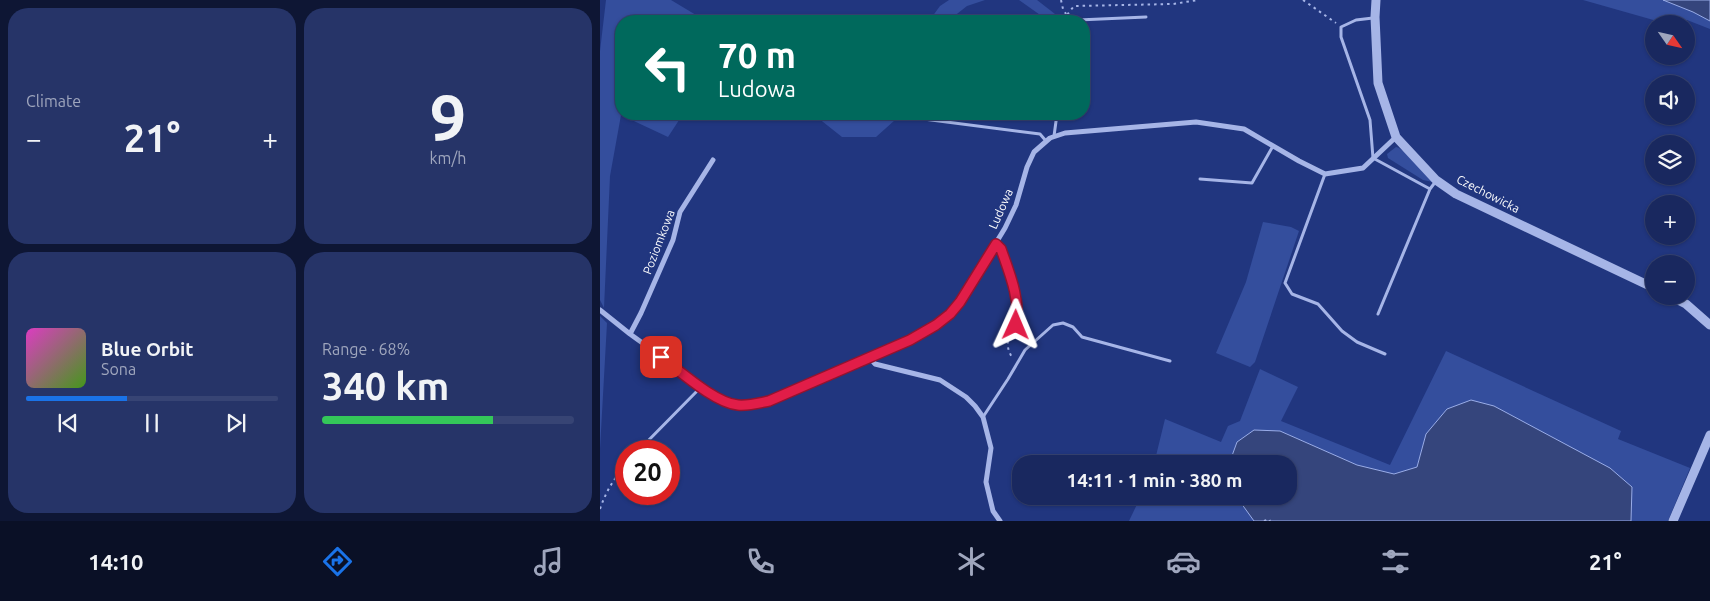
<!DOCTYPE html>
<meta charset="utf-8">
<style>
:root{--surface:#19285f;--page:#263468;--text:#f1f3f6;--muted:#9fa6bd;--line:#374474;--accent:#1a73e8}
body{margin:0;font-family:Ubuntu,sans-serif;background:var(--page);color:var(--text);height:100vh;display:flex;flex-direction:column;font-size:19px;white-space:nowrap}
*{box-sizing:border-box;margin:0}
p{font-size:16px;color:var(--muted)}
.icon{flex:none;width:28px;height:28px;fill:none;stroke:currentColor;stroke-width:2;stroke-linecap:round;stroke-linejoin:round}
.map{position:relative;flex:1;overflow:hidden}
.sheet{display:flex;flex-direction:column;gap:8px;padding:8px;background:#0e1634;width:600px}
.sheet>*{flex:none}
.top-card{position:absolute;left:15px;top:15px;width:475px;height:105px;border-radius:20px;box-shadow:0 1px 4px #0004,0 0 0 1px var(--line);background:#00695c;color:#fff;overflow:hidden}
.needle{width:32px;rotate:124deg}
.controls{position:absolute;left:1045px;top:15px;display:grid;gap:10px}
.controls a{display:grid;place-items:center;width:50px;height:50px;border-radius:50%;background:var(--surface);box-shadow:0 1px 4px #0004,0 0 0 1px var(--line);font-size:25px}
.speed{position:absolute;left:15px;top:440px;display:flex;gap:10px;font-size:25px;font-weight:700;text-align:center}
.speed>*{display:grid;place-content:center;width:65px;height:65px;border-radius:50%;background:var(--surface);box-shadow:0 1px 4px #0004,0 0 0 1px var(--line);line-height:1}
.speed .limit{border:8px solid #d22;background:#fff;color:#111}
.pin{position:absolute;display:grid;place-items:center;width:42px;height:42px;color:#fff;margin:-21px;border-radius:10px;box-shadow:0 2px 8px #0006}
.me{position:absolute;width:55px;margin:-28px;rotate:1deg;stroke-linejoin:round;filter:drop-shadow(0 0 4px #0008)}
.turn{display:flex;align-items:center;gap:18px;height:105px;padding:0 20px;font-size:22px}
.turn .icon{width:65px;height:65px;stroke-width:2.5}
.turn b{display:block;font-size:35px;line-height:42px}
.big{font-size:38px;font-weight:600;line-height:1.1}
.sheet .card{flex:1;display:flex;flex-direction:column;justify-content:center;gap:8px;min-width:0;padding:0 18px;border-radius:20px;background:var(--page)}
.sheet .dial{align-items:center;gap:0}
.dial b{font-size:65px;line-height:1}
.song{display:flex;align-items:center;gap:15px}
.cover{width:60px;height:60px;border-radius:8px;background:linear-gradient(135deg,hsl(310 70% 55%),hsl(100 70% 35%))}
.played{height:5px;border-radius:2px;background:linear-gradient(90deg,var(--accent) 40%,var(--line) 40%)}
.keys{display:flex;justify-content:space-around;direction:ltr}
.heat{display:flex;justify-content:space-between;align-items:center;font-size:28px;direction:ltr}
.charge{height:8px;border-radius:4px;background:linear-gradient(90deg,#34c759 68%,var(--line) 0)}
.sheet .tiles{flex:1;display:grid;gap:8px;grid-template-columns:repeat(2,1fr)}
.trip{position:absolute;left:412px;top:455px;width:285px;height:50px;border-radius:20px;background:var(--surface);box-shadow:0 1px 4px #0004,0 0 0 1px var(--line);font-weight:600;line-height:50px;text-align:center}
.tab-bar{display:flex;height:80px;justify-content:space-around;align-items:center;background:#0a1026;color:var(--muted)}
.tab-bar .icon{width:35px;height:35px}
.tab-bar .current{color:var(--accent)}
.tab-bar b{font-size:22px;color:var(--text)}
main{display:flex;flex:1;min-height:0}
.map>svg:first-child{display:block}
</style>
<main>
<section class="sheet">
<div class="tiles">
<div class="card"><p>Climate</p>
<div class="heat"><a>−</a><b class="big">21°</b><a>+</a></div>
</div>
<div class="card dial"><b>9</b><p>km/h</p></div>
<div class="card">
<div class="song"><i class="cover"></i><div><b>Blue Orbit</b><p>Sona</p></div></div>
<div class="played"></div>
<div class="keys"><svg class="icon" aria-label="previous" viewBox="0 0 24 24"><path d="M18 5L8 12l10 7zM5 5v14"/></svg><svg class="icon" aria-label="pause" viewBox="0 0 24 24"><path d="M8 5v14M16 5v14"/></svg><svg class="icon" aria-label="next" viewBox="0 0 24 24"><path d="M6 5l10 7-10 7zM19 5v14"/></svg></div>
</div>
<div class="card"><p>Range · 68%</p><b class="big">340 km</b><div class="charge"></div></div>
</div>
</section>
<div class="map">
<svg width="1110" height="521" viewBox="0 0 1110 521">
<rect width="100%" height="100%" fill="#21367f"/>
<path fill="#344e9d" d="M6 0H71L106 21H21V114H83L68 137 21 115 10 176 4 308 0 300V51Z
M349 0H385L367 6 348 21H329L340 6Z
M419 0H437L464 21 443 17Z
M983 0H1063L1093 12 1110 21V29L1087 20 1064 23Z
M213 114H241L252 120H267L270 114H298L295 120 276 137H242Z
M796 147C806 149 823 173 833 182L823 180 788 158 787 154Z
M663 222 691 227 699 231 655 362 650 367 616 353 646 282Z
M0 316 7 323 0 449Z
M846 351 1021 431 1018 439 1090 468 1068 521H1031L1032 487 826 434 817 467 794 475 757 465 680 431 637 442 629 464H554L565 419 621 442 628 426 640 421 660 369 698 387 681 421 790 465Z
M541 496H630L645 508 689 496 716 521H529Z"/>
<path fill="#35457c" stroke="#9aade8" d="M1063 0H1110V21L1093 12Z
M871 400 894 406 1010 468 1032 487 1031 521H654L636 496H689V464H629L637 442 654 430 680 431 757 465 794 474 817 467 826 434 847 409Z"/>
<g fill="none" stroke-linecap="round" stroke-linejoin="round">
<path stroke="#a6b5e7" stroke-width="2" stroke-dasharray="2.5 4" stroke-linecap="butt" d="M461 0 463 9 466 14
M703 0 736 23
M467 21V15L474 6 573 4 598 0
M413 329C406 340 406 348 413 359
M0 509C6 491 14 479 26 464
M664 521 669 519 670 521"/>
<path stroke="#a6b5e7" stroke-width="3" d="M773 18 756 20 741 27V37L770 120 773 158 830 189 836 181
M477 21 478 20 546 17
M308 117 440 134 446 141
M454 136 457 114
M725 174 685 283 692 294 718 304 742 331 757 342 785 354
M600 179 652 183 673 146
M396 244 401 249C409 272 421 300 416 325
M778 314 830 189
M383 417 408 379 425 350 453 325 463 323 473 327 482 337 570 361
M38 451 101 387"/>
<path stroke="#a6b5e7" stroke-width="5" d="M0 310 30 334 120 399 137 405 169 401 310 340 336 325 350 314 360 302 405 228 416 205 427 167 434 152 450 138 465 133 596 122 644 129 699 161 725 174 763 168 796 137
M30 334 41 313 73 240 80 212 113 160
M270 358 275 364 340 380 366 397 375 406 383 417 391 448 386 482 393 511 400 521"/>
<path stroke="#a6b5e7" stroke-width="9" d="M776 0 775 17 778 83 796 137 836 180 856 194 1054 288
M1070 296 1086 304 1110 325
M1073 521 1110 435"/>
</g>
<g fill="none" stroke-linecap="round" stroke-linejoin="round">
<g stroke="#92132f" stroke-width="12">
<path id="route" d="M61 357C80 371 115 403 138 405 148 406 159 403 169 401L310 340 336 325 350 314 360 302 396 244 401 249C409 272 421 300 416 325"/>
</g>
<use href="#route" stroke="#e11d48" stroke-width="9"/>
</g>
<g text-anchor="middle" stroke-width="5" stroke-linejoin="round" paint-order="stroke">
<g font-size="12" fill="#fff" stroke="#21367f">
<text transform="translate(888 194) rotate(27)" y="4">Czechowicka</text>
<text transform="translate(401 209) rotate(-66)" y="4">Ludowa</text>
<text transform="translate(59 242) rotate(-69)" y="4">Poziomkowa</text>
</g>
</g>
</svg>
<div class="controls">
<a><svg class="needle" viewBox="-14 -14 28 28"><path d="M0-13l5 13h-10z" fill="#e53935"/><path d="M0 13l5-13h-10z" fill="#9fa6bd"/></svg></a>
<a><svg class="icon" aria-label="sound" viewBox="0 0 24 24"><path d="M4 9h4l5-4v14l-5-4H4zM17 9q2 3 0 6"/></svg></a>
<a><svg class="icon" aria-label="layers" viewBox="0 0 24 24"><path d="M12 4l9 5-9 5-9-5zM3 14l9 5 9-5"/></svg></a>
<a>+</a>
<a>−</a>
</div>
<div class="speed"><div class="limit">20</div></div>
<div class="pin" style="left:61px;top:357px;background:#d93025"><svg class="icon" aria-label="arrive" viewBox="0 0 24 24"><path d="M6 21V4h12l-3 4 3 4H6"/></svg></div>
<svg class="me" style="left:416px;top:325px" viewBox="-20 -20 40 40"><path d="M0-17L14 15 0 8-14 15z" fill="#e11d48" stroke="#fff" stroke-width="4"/></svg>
<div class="trip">14:11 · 1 min · 380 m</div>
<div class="top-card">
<div class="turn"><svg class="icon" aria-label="left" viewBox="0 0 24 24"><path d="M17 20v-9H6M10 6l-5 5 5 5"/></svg><div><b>70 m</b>Ludowa</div></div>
</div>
</div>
</main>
<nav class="tab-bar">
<b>14:10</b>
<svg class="icon current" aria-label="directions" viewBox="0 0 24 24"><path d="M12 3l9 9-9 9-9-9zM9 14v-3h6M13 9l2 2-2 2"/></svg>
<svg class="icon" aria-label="music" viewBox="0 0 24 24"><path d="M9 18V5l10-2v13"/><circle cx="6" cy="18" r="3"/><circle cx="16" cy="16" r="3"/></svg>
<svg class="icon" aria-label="phone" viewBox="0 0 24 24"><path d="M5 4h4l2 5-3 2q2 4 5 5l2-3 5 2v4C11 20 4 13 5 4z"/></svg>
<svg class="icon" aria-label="climate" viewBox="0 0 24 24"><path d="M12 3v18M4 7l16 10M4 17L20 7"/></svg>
<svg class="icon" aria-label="car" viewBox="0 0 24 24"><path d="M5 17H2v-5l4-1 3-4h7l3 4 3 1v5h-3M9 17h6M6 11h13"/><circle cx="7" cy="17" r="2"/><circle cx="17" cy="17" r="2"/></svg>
<svg class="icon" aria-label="filters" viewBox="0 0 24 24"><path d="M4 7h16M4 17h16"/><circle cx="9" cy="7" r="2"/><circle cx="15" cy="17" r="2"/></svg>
<b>21°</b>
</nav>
